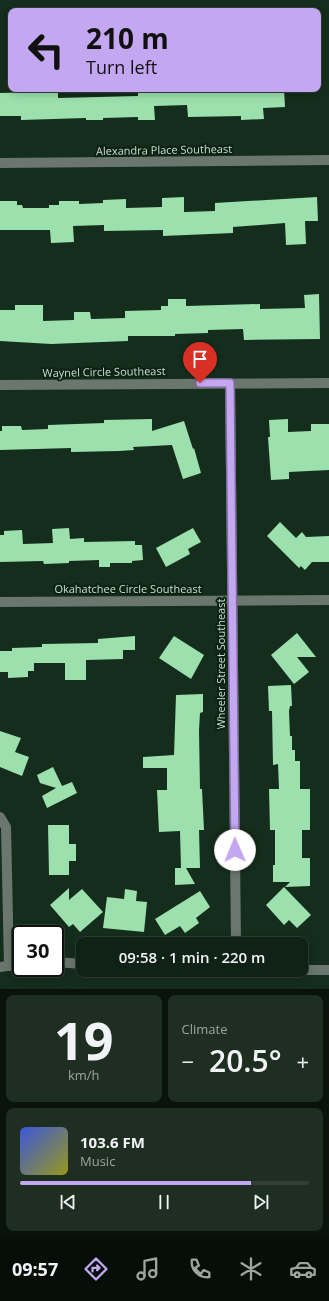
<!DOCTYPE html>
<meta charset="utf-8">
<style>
:root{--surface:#102215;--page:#1e2f22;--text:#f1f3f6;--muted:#9ca4a0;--line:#303f34;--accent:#c4a7f1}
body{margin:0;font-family:"Open Sans",sans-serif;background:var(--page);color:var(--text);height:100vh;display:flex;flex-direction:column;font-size:15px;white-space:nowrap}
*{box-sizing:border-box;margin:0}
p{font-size:13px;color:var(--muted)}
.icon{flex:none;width:22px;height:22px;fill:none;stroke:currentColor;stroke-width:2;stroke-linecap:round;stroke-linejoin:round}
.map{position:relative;height:989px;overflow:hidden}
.panel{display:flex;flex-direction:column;gap:6px;padding:6px;background:#09130c;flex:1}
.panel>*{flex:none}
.hud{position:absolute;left:8px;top:8px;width:313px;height:84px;border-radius:8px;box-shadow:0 2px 10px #0003,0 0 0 1px var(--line);background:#c4a7f1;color:#111;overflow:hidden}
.speed{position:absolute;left:12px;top:925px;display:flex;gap:8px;font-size:20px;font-weight:700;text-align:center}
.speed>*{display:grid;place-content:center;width:52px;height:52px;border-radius:50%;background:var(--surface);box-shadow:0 2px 10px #0003,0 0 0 1px var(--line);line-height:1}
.speed .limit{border:2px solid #111;border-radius:6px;background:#fff;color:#111}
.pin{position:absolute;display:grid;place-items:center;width:34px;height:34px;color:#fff;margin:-41px -17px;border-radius:50% 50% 50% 0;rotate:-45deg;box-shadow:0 0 4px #0007}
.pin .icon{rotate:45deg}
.me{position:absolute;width:44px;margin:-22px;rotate:359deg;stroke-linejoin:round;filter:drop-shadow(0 0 3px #0008)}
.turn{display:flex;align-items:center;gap:14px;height:84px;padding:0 12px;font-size:18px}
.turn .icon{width:52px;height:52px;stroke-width:2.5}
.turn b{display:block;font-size:28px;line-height:34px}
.big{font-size:30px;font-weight:600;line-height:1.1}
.panel .card{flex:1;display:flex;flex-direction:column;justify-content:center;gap:6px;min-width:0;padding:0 14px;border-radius:8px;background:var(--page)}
.panel .dial{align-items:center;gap:0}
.dial b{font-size:52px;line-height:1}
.song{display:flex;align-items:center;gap:12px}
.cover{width:48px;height:48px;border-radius:6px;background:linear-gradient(135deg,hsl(230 70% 55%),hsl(60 70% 35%))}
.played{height:4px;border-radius:2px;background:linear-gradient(90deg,var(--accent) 80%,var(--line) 80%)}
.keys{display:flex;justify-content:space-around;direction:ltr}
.heat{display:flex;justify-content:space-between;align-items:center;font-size:22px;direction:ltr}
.panel .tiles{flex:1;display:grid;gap:6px;grid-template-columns:1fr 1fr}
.card:last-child{grid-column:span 2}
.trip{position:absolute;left:76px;top:937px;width:232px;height:40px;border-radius:8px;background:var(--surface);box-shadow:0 2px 10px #0003,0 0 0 1px var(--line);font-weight:600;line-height:40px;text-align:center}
.dock{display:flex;height:64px;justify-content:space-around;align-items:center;background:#060e08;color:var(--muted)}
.dock .icon{width:28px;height:28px}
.dock .current{color:var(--accent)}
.dock b{font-size:18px;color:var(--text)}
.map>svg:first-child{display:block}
</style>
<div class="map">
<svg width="329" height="989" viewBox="0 0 329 989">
<rect width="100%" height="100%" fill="#152d1c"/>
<path fill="#9ce0ad" d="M41 89H58V98L138 96V89H284L285 107 263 108 264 119 241 120V116L188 117 187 105 154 106 155 120H138V117L103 118V120H86V118L21 120V116H0V93L41 92Z
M184 197V212L215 211V203L317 197 318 221H305L306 244 286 245 285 223 233 227V233L163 236V230L104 231V225L73 226 74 242 51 243 50 230H0V201H17V205H22L23 208H49V205H59V201H79V204L103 203V200L126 199V208L162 207V198Z
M319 294 320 339 244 340 243 329 208 330V333L175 334V336H128V341L51 344 0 341V310H15V305H43V321L74 320V312H90L91 319 125 318V311L161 310V306H168V299H186V306L260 304V309L305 308 304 295Z
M152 419V431L184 421 193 449 194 448 201 473 183 479 172 445 133 447 134 450 119 451 71 452V448L0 450V431H2V426H21L22 430 48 429V425L104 423V420Z
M288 419V432L311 431V424H329V470L289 472V479L271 480 268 437H270L269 420Z
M280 522 296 538 302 532 306 537 329 536V562H312L305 570 301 566 299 568 267 536Z
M69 528 70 539 84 538V542L135 541V545H142L143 560 132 561V563H110V567H99V560L69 561V563L44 564 43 561 0 562V535H4V531L22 530 23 544 53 543 52 529Z
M193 528 201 542 188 549 190 554 166 567 156 548Z
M297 633 316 657H297L309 672 294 684 271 655Z
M135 636V650H123V659L86 660V680H65V663H34V671H28V677L8 678V672H0V651H12V648L42 647V644L98 643V639Z
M174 636 204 655 191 679 159 658Z
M291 685 292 706H290L289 711 290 736H292V750H295V761H300V789H310V830H302V858H310V886L285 887 290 882H273V865H275V830H270L269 789H279L278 764 273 765 272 711H269L268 686Z
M203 694V712L200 713 199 730 200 789H202L204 830H199L200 868H186L195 884 175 885V868H181L180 831 159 832 157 790H167V768H143V757L174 755 176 695Z
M0 731 21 738 15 752 29 757 22 776 0 767Z
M53 767 62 786 72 782 77 793 47 808 42 796 56 788 40 783 37 775Z
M48 825H69V844H76V861H69V875H49Z
M284 887 311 915 297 928 289 920 284 925 266 905Z
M69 888V900L82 889 103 912 80 932 73 924 69 927 50 905Z
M125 889 137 891 136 901 147 902 144 932 103 928 107 897 124 899Z
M200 891 210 907 196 918 199 923 185 933 180 926 165 935 155 919Z"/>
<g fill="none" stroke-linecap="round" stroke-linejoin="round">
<path stroke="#6b776e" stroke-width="10" d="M0 163 329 160
M230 383 236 944
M0 385 329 383
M0 602 329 600
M0 817 6 827 9 966
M55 962 83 964
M0 967 21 964
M172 970H329"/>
</g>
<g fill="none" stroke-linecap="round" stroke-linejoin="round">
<g stroke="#7f6d9d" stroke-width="10">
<path id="route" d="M200 383H230L235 850"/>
</g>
<use href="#route" stroke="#c4a7f1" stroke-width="7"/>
</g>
<g text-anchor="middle" stroke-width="4" stroke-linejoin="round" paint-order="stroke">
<g font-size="11" fill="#d0ded3" stroke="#0b2312">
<text transform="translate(164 150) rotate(-1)" y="4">Alexandra Place Southeast</text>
<text transform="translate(104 372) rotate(-1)" y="4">Waynel Circle Southeast</text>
<text x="128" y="593">Okahatchee Circle Southeast</text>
<text transform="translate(221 664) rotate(-90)" y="4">Wheeler Street Southeast</text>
</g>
</g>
</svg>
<div class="speed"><div class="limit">30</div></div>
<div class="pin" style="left:200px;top:383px;background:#d93025"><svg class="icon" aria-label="arrive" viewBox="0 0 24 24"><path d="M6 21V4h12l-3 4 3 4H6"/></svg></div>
<svg class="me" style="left:235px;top:850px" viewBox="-20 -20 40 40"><circle r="19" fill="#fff"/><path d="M0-13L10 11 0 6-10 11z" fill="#c4a7f1"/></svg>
<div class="trip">09:58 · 1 min · 220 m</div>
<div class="hud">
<div class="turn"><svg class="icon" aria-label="left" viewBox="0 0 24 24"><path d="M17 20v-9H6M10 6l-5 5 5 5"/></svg><div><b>210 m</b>Turn left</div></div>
</div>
</div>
<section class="panel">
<div class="tiles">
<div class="card dial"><b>19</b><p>km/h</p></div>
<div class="card"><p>Climate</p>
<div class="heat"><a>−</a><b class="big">20.5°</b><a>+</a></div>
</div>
<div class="card">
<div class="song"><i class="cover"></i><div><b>103.6 FM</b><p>Music</p></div></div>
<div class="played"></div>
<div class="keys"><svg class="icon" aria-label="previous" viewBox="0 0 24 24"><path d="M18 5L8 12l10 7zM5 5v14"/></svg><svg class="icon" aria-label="pause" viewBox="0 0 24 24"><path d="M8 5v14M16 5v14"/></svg><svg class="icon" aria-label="next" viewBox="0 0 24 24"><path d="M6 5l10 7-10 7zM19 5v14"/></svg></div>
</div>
</div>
</section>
<nav class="dock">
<b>09:57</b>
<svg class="icon current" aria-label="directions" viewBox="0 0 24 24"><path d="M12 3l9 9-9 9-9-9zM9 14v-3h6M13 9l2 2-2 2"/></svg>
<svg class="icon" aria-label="music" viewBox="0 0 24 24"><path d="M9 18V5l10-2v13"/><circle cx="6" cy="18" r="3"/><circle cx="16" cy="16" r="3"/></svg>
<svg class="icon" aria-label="phone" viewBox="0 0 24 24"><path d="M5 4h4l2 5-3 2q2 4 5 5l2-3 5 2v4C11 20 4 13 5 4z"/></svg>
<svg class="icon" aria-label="climate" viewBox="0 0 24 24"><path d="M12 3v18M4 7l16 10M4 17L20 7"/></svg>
<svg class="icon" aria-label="car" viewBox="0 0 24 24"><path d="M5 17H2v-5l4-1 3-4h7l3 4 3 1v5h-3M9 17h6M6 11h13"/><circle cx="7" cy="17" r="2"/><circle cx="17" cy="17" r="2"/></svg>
</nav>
